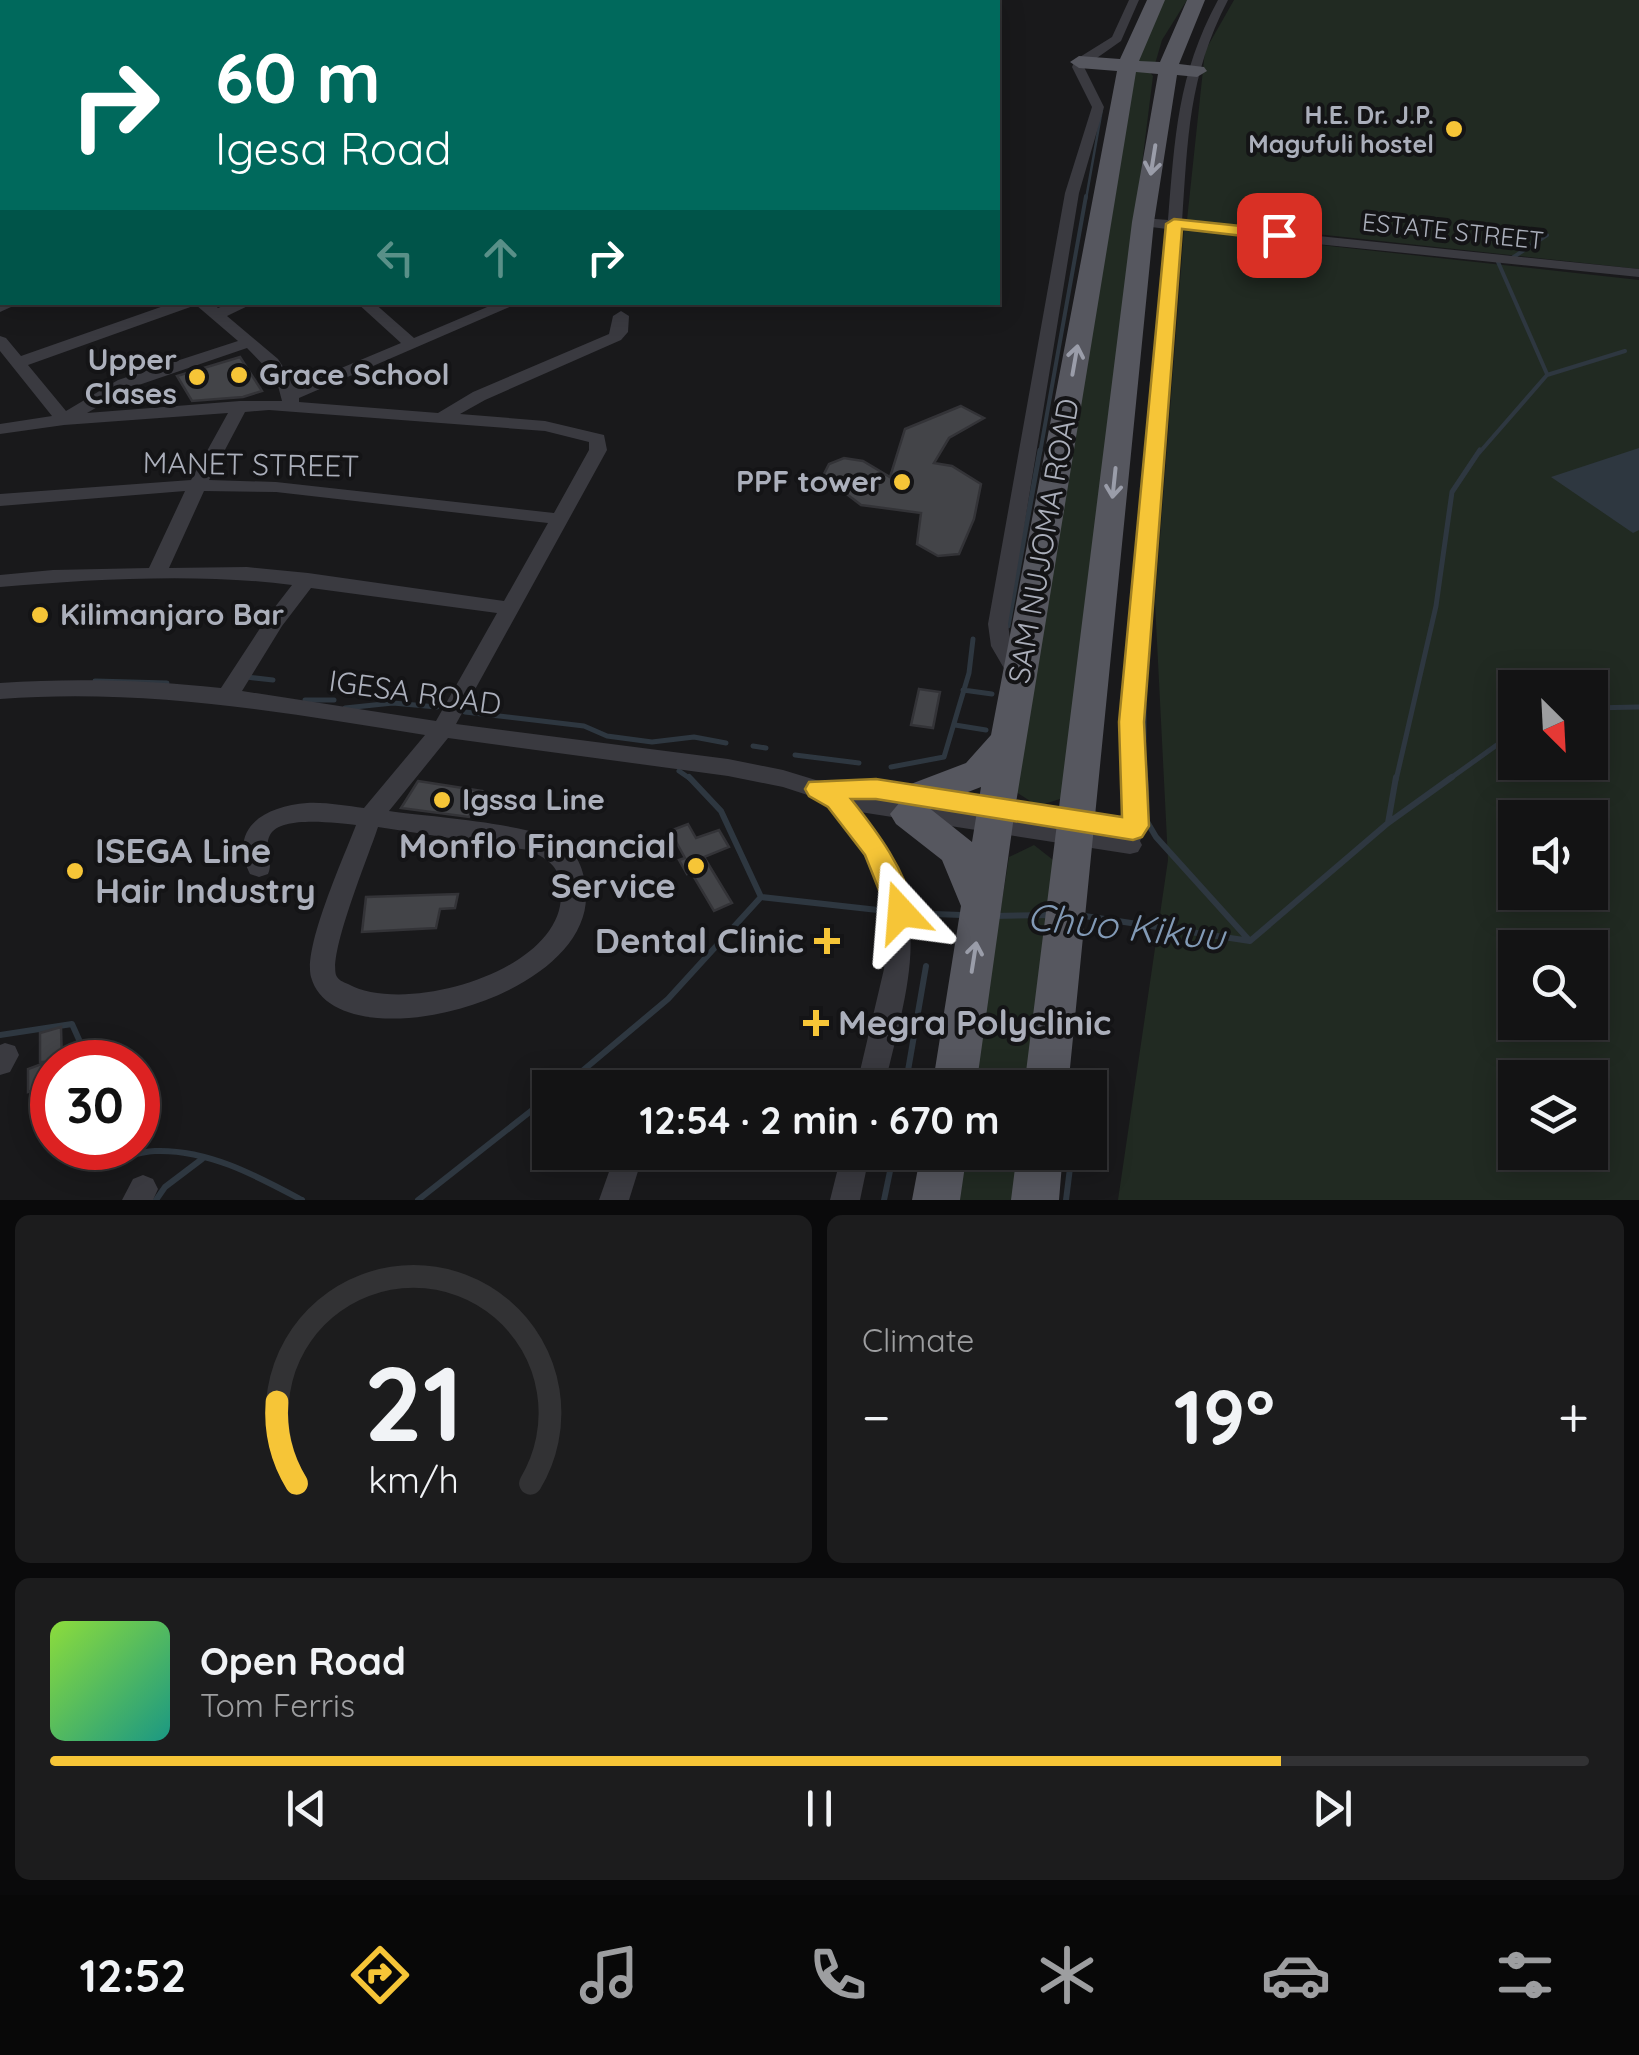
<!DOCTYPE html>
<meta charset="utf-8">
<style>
:root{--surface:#131314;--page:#1c1c1d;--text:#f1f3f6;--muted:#9d9ea0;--line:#323234;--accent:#f6c537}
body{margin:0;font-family:Quicksand,sans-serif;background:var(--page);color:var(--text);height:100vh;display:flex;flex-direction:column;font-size:38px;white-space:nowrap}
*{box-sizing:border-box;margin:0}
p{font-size:32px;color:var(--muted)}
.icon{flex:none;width:55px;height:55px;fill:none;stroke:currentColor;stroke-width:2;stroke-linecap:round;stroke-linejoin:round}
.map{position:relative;height:1200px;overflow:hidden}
.panel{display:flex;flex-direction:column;gap:15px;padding:15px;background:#0a0a0b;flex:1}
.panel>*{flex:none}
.banner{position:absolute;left:0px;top:0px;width:1000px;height:305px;box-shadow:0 5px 25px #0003,0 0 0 2px var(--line);background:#00695c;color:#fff;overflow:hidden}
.needle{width:65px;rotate:156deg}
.buttons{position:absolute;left:1498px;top:670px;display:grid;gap:20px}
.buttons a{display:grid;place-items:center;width:110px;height:110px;border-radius:0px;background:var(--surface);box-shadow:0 5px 25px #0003,0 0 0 2px var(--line);font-size:50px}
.speed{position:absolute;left:30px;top:1040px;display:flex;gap:20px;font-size:50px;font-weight:700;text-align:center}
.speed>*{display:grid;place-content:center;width:130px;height:130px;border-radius:50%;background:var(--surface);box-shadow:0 5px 25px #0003,0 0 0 2px var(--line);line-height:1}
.speed .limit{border:15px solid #d22;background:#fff;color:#111}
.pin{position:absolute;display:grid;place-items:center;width:85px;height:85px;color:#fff;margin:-42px;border-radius:20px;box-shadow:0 5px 15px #0006}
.me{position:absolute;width:110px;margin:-55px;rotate:341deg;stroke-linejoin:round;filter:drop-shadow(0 0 8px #0008)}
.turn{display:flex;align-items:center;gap:35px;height:210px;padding:0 50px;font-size:45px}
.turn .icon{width:130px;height:130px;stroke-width:2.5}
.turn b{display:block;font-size:70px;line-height:85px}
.lanes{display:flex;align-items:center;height:95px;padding:0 50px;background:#0003;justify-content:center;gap:50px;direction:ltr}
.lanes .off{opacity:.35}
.big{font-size:75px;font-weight:700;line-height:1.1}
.panel .tile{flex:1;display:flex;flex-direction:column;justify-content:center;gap:15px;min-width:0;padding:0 35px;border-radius:15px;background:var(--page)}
.panel .dial{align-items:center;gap:0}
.dial svg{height:260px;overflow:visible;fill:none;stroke:var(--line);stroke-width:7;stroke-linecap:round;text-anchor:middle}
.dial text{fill:var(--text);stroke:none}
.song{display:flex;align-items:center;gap:30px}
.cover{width:120px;height:120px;border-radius:15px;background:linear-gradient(135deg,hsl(90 70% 55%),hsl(170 70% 35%))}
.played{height:10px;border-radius:5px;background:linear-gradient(90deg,var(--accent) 80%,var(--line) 80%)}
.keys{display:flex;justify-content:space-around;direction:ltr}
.heat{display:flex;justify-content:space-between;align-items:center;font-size:55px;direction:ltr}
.panel .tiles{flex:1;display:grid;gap:15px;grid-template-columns:1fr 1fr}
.tile:last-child{grid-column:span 2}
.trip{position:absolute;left:532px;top:1070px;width:575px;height:100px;border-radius:0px;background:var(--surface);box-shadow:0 5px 25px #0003,0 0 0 2px var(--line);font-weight:700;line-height:100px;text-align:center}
.tab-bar{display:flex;height:160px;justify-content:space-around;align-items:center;background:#080808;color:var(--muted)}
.tab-bar .icon{width:70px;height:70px}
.tab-bar .active{color:var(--accent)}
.tab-bar b{font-size:45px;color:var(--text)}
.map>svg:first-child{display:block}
</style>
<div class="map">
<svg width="1639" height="1200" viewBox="0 0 1639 1200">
<rect width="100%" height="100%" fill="#19191b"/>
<path fill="#252528" d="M276 0H774L772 2Z"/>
<path fill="#212a22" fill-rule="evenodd" d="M1164 0H1187L1162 40 1155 64 1135 62Z
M1234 0H1639V269L1187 220 1205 51Z
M1132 69 1148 70 1153 76 1063 798 1038 806 1016 792Z
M1184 230 1639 280V1200H1118L1168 860 1155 602ZM1515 688H1590V762H1515ZM1515 818H1590V892H1515ZM1515 948H1590V1022H1515ZM1515 1078H1590V1152H1515Z
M1034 845 1057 863 1031 1087 972 1088 1009 857Z
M961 1153H1023L1017 1200H954Z"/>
<path fill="#2e3740" d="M1639 448V530L1633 533 1551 477Z"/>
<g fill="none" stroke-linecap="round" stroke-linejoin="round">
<path stroke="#2e3740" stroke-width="2.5" d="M1086 199 1102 109"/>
<path stroke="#2e3740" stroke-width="4" d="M1512 258 1547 235
M1498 262 1547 374
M1040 453 1086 196
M1479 453 1547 375 1625 351"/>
<path stroke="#2e3740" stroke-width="5" d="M1008 626 1040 450
M246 677 273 680
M95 681 167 683
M963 690 992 694
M305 700H334
M1144 705V739
M345 708 393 703 437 707
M1590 708 1639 707
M465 712 584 726 607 736 652 742 694 737 726 743
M955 725 986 730
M753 746 766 748
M795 755 859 763
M891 767 944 757 969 673 973 639
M679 771 692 780
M1396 780 1436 606 1452 492 1480 450
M1448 780 1515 732"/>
<path stroke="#2e3740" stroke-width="6" d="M689 777 721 811 761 897
M1146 820 1156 837 1249 940
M1388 823 1396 777
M903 913 962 915
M1078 915 1250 941 1388 823 1452 777
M993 916 1052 915
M0 1035 72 1024 89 1062
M562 1088 668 999 761 897 887 911
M905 1088 926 966
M94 1148 93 1163C114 1162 134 1152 155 1151 208 1149 257 1176 302 1200
M156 1200 165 1187 202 1159
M418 1200 550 1096
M884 1200 894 1152
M1066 1200 1072 1152"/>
</g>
<path fill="#434448" stroke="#333337" stroke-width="2.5" d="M240 357 262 391 243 397 192 401 177 376Z
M961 406 984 418 949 438 934 463 952 466 981 484 974 519 959 554 938 556 917 544 921 513 861 505 823 476 829 464 844 458 863 461 890 477 905 429Z
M919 689 940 692 933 728 911 725Z
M418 781 482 791 469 817 401 808Z
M688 824 696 838 719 830 729 847 704 857 732 903 714 911 691 872 687 874 679 860 685 858 670 831Z
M458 894 455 908 440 909 436 928 362 932 366 897Z
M61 1027 62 1062H52V1084L28 1092V1069L47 1062H40V1033Z"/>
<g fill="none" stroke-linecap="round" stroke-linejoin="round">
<path fill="#3a3a40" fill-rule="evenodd" d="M82 0H92L93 2H83Z
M170 0H180L181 2H171Z
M264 0H275L276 2H265Z
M1129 0H1139L1121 41 1084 67 1104 107 1079 193 1008 624 1011 646 1030 677 1026 682H1012L991 646 988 624 1065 193 1092 107 1072 67 1075 60 1112 37Z
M1218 0H1228C1188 77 1188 138 1182 222L1639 269V277L1181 230C1169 391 1156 552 1144 713 1141 747 1160 814 1140 841L1142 845 1138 852 1130 854 860 812C937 911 910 976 884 1088H856L884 969 887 937 884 905 874 874 858 845 826 801 783 787 728 776 448 738 389 811C428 817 538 823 566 846 581 858 585 876 586 894 590 1002 335 1065 311 977 303 947 344 857 356 825 337 823 280 815 270 835 263 848 274 861 268 874L259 877 250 874C227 827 266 806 307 803 326 802 346 806 364 808L425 735C281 712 147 688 0 699V683C75 678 147 680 221 688L268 616 292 585C201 573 92 579 0 587V575L53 570 149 568 185 491 0 506V494L191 480 228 413 64 425 0 434V424L52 416 0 351V336L6 338 21 356 175 302H211L218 308 233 302H256L227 316 278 359 296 387 401 343 356 302H373L414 338 499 302H521L299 398V402L438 413 473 392 609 334 613 316 621 311 629 316 628 332 621 340 485 400 460 414 545 421 604 435 607 450 456 724 728 759 783 770 819 781 876 780 1124 819 1121 722 1167 229 1143 226 1136 222 1143 218 1168 220C1175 137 1177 76 1218 0ZM196 305 238 341 118 380 66 411 28 365ZM247 348 276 378 282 401H240L87 413 130 388ZM269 410 545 431 589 442V450L554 513 276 482 209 480 245 412ZM204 491 276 492 548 523 504 601 308 573 247 567 169 568ZM311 588 497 613 436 721 242 691 282 626ZM871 798H876L981 814 877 799ZM378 827 528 850C551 860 561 868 561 894 563 971 406 1016 348 984 343 982 338 980 336 975 329 951 369 855 378 827Z
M0 24H2V30H0Z
M0 40H2V74L0 73Z
M2 111V119L0 120V112Z
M2 128V136L0 137V129Z
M0 166H2V174H0Z
M0 302 2 301 22 302 0 312Z
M5 1043 15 1046 19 1055 10 1072 0 1075V1045Z
M616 1152H644L629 1200H599Z
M842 1152H870L860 1200H830Z
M143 1175 153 1179 158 1189 153 1200H122L133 1179Z"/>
<path fill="#56575f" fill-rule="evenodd" d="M1147 0H1165L1139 61 1160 62 1187 0H1205L1179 64 1204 67 1207 71 1197 77 1177 75 1154 222 1068 1088H1024L1132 222 1158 74 1136 72 1015 809 976 1088H932L961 906 942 860 896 824 890 814 900 802 897 797 903 787 966 763 991 735 1117 71 1079 68 1070 62 1079 56 1120 59ZM981 787 972 842 928 807H929Z
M921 1152H967L960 1200H912Z
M1017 1152H1063L1059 1200H1011Z"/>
</g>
<defs><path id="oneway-shaft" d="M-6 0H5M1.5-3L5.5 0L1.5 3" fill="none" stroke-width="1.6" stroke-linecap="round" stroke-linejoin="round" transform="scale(2.5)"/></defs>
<g stroke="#9a9da9">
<use href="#oneway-shaft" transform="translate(1153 160) rotate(99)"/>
<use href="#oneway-shaft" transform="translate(1075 360) rotate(-80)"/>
<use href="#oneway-shaft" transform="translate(1114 483) rotate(96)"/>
<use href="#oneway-shaft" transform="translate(974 957) rotate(-81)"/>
</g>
<path fill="#f6c537" stroke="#a08024" stroke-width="2.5" d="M1174 219 1279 230 1287 235 1279 240 1182 229 1144 722 1149 826 1142 837 1133 840 876 799H851C879 834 904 868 915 912L911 920 901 924 891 920 865 855 828 807 809 796 805 789 809 782 876 779 1122 817 1119 722 1166 224Z"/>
<g fill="#f6c537" stroke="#141416" stroke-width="4">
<circle cx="1454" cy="129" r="10"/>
<circle cx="239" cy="375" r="10"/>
<circle cx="197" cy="377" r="10"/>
<circle cx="902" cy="482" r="10"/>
<circle cx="40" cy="615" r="10"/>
<circle cx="442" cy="800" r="10"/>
<circle cx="696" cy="866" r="10"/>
<circle cx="75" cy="871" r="10"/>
<path d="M822 926h10v10h10v10h-10v10h-10v-10h-10v-10h10z"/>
<path d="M811 1008h10v10h10v10h-10v10h-10v-10h-10v-10h10z"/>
</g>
<g text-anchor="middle" stroke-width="8" stroke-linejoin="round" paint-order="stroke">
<g font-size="25" font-weight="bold" fill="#abafbb" stroke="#141416" text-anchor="end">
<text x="1434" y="124">H.E. Dr. J.P.<tspan x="1434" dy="29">Magufuli hostel</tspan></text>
</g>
<g font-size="25" fill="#abafbb" stroke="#141416">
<text transform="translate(1453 231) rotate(6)" y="9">ESTATE STREET</text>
</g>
<g font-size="30" font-weight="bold" fill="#abafbb" stroke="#141416" text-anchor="start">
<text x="177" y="370" text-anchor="end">Upper<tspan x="177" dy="34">Clases</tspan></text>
<text x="259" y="385">Grace School</text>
<text x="882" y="492" text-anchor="end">PPF tower</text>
<text x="60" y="625">Kilimanjaro Bar</text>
<text x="462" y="810">Igssa Line</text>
</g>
<g font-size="30" fill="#abafbb" stroke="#141416">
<text transform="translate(251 465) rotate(1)" y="10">MANET STREET</text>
<text transform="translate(1044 541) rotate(-80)" y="10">SAM NUJOMA ROAD</text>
<text transform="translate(415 693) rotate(8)" y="10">IGESA ROAD</text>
</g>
<g font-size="35" font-weight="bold" fill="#abafbb" stroke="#141416" text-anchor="end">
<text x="676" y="858">Monflo Financial<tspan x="676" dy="40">Service</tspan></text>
<text x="95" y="863" text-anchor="start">ISEGA Line<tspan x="95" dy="40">Hair Industry</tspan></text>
<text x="804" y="953">Dental Clinic</text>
<text x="838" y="1035" text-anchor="start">Megra Polyclinic</text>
</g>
<g font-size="38" font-style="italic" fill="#829ab6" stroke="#141416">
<text transform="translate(1126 927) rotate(6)" y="13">Chuo Kikuu</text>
</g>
</g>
</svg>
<div class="buttons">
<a><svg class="needle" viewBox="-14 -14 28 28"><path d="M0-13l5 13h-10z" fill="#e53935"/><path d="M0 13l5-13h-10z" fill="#9d9ea0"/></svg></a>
<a><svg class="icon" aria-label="sound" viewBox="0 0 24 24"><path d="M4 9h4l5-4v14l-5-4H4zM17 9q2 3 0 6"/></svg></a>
<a><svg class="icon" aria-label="search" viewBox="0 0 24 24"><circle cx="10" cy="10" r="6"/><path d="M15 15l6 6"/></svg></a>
<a><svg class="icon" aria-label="layers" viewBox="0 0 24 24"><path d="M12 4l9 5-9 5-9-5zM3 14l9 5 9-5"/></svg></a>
</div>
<div class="speed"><div class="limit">30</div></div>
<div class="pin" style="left:1279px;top:235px;background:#d93025"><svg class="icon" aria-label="arrive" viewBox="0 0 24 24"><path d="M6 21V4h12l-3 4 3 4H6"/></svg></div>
<svg class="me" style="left:901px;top:912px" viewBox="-20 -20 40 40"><path d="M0-17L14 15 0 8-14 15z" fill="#f6c537" stroke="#fff" stroke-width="4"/></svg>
<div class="trip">12:54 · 2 min · 670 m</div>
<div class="banner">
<div class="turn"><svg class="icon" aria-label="right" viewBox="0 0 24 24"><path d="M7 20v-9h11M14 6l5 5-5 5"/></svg><div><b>60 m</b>Igesa Road</div></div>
<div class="lanes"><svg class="icon off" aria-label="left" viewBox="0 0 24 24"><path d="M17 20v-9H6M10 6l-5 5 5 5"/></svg><svg class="icon off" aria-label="ahead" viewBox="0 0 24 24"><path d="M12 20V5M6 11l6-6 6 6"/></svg><svg class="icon" aria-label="right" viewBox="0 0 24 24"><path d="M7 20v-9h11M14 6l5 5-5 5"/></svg></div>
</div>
</div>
<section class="panel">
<div class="tiles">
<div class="tile dial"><svg viewBox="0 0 100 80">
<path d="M14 69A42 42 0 1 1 86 69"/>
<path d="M14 69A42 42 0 0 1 8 44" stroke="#f6c537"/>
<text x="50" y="56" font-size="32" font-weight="700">21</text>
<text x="50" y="72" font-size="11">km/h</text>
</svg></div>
<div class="tile"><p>Climate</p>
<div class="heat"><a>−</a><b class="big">19°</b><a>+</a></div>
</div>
<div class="tile">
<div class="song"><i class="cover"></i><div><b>Open Road</b><p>Tom Ferris</p></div></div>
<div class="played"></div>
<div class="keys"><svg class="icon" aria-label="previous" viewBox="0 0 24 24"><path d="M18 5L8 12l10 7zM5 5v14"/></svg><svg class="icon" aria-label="pause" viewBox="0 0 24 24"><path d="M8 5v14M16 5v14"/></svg><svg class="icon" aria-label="next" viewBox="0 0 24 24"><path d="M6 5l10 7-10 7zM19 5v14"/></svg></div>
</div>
</div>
</section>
<nav class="tab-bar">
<b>12:52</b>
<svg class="icon active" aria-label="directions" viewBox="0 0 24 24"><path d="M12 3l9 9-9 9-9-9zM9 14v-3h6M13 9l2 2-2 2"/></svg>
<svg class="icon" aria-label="music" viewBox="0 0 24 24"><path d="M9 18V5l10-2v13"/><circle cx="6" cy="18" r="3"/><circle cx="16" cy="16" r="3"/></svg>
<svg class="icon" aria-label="phone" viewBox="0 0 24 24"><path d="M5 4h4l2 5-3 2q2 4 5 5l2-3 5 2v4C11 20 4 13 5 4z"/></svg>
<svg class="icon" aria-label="climate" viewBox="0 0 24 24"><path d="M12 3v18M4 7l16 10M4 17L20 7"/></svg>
<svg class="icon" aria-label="car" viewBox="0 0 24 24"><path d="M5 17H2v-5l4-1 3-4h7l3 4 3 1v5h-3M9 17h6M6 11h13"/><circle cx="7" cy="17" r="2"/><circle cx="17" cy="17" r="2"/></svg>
<svg class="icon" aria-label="filters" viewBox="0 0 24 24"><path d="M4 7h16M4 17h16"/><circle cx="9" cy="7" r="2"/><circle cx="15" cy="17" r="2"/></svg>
</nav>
